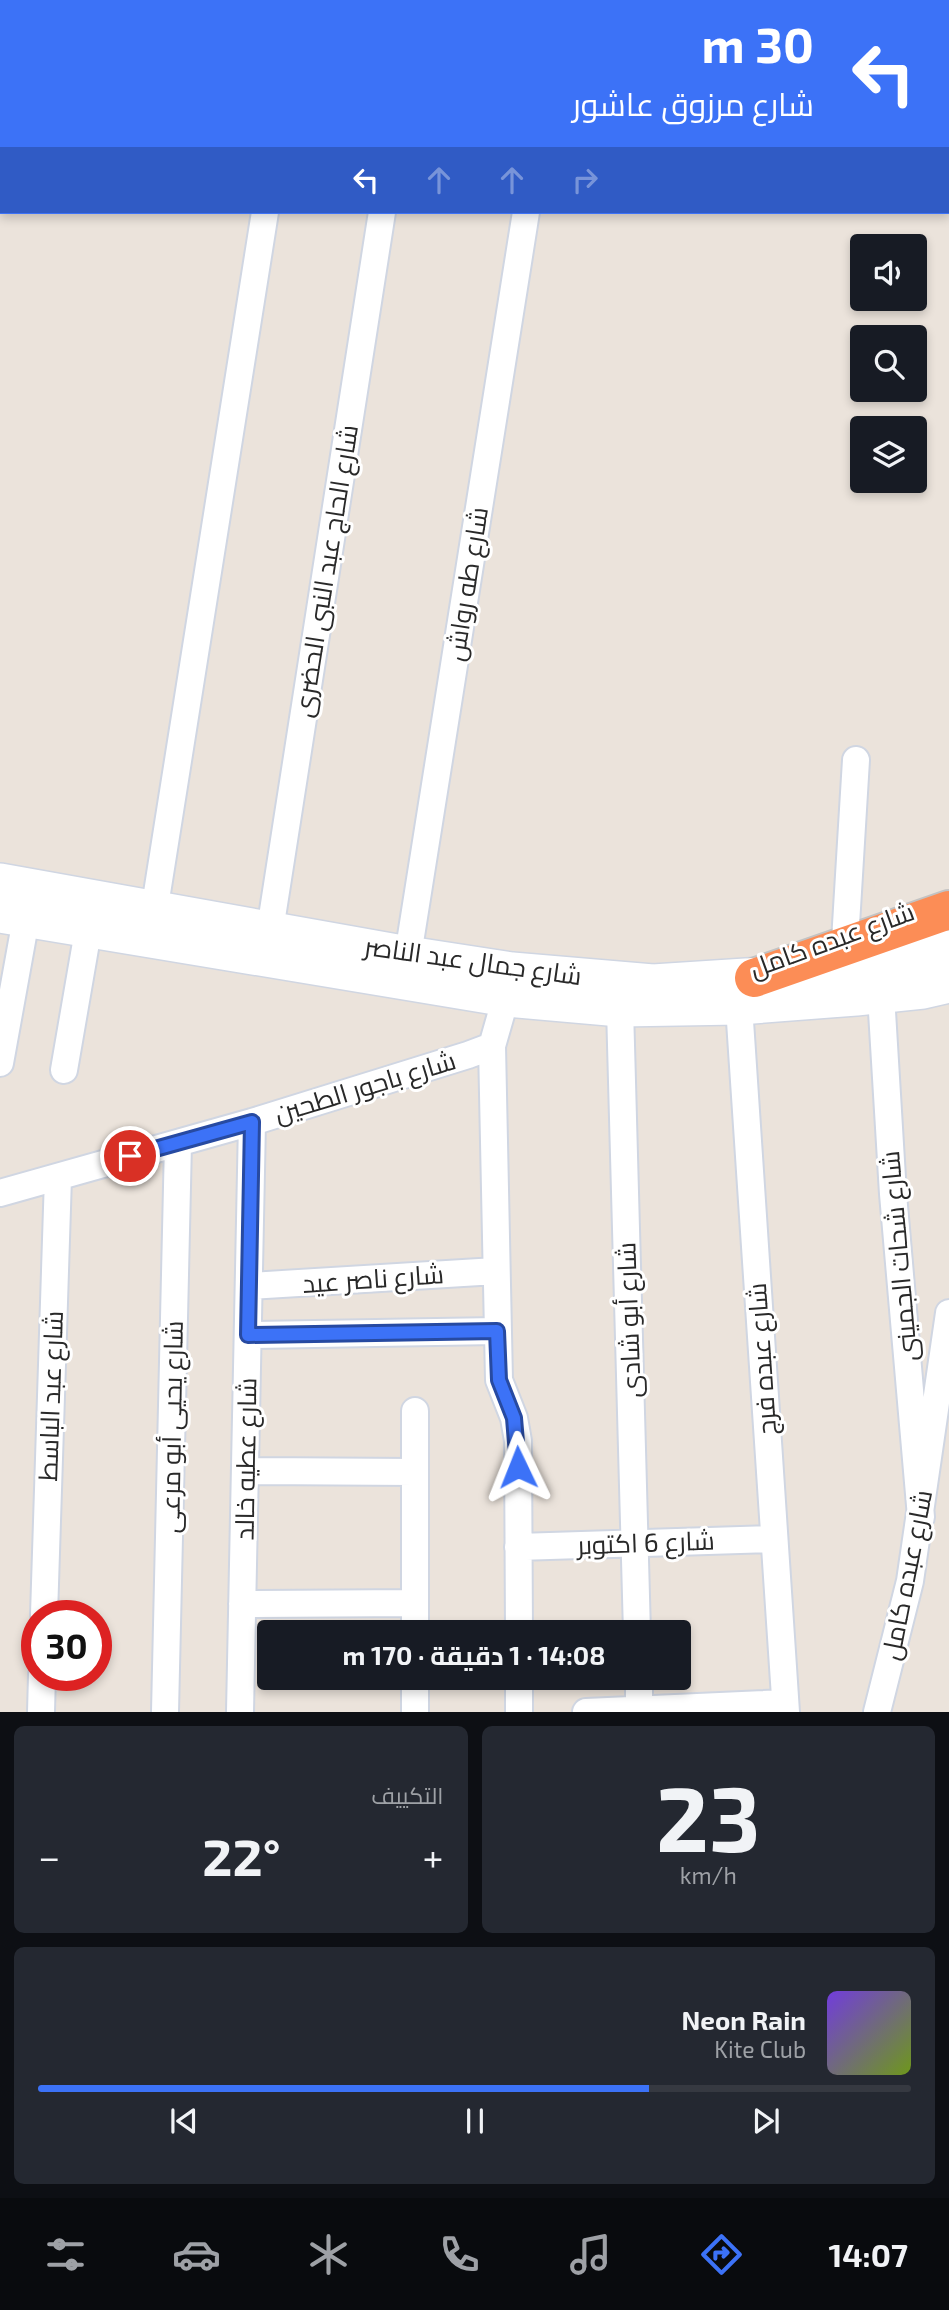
<!DOCTYPE html>
<html lang="ar">
<meta charset="utf-8">
<style>
:root{--surface:#171b24;--page:#242831;--text:#f1f3f6;--muted:#9ea1a6;--line:#363941;--accent:#3c72f7}
body{margin:0;font-family:"Exo 2",Cairo,sans-serif;background:var(--page);color:var(--text);direction:rtl;height:100vh;display:flex;flex-direction:column;font-size:26px;white-space:nowrap}
*{box-sizing:border-box;margin:0}
p{font-size:23px;color:var(--muted)}
.icon{flex:none;width:38px;height:38px;fill:none;stroke:currentColor;stroke-width:2;stroke-linecap:round;stroke-linejoin:round}
.map{position:relative;height:1712px;overflow:hidden;direction:ltr}
.details{display:flex;flex-direction:column;gap:14px;padding:14px;background:#0d0f14;flex:1}
.details>*{flex:none}
.hud{position:absolute;left:0px;top:0px;width:950px;height:214px;box-shadow:0 4px 10px #0003;direction:rtl;background:#3c72f7;color:#fff;overflow:hidden}
.controls{position:absolute;left:850px;top:234px;display:grid;gap:14px}
.controls a{display:grid;place-items:center;width:77px;height:77px;border-radius:7px;background:var(--surface);box-shadow:0 4px 10px #0003;font-size:35px}
.speed{position:absolute;left:21px;top:1600px;display:flex;gap:14px;font-size:35px;font-weight:700;text-align:center}
.speed>*{display:grid;place-content:center;width:91px;height:91px;border-radius:50%;background:var(--surface);box-shadow:0 4px 10px #0003;line-height:1}
.speed .limit{border:10px solid #d22;background:#fff;color:#111}
.pin{position:absolute;display:grid;place-items:center;width:60px;height:60px;color:#fff;margin:-30px;border:4px solid #fff;border-radius:50%;box-shadow:0 2px 7px #0007}
.me{position:absolute;width:77px;margin:-38px;rotate:358deg;stroke-linejoin:round;filter:drop-shadow(0 0 5px #0008)}
.turn{display:flex;align-items:center;gap:24px;height:147px;padding:0 21px;font-size:32px}
.turn .icon{width:91px;height:91px;stroke-width:2.5}
.turn b{display:block;font-size:49px;line-height:60px}
.lanes{display:flex;align-items:center;height:66px;padding:0 21px;background:#0003;justify-content:center;gap:35px;direction:ltr}
.lanes .off{opacity:.35}
.big{font-size:52px;font-weight:700;line-height:1.1}
.details .tile{flex:1;display:flex;flex-direction:column;justify-content:center;gap:10px;min-width:0;padding:0 24px;border-radius:10px;background:var(--page)}
.details .dial{align-items:center;gap:0}
.dial b{font-size:91px;line-height:1}
.song{display:flex;align-items:center;gap:21px}
.cover{width:84px;height:84px;border-radius:10px;background:linear-gradient(135deg,hsl(260 70% 55%),hsl(80 70% 35%))}
.played{height:7px;border-radius:4px;background:linear-gradient(90deg,var(--accent) 70%,var(--line) 70%)}
.keys{display:flex;justify-content:space-around;direction:ltr}
.heat{display:flex;justify-content:space-between;align-items:center;font-size:38px;direction:ltr}
.details .tiles{flex:1;display:grid;gap:14px;grid-template-columns:1fr 1fr}
.tile:last-child{grid-column:span 2}
.trip{position:absolute;left:257px;top:1620px;width:434px;height:70px;border-radius:7px;background:var(--surface);box-shadow:0 4px 10px #0003;font-weight:700;line-height:70px;text-align:center;direction:rtl}
.tabs{display:flex;height:112px;justify-content:space-around;align-items:center;background:#090b0e;color:var(--muted)}
.tabs .icon{width:49px;height:49px}
.tabs .active{color:var(--accent)}
.tabs b{font-size:32px;color:var(--text)}
.map>svg:first-child{display:block}
</style>
<div class="map">
<svg width="949" height="1712" viewBox="0 0 949 1712">
<rect width="100%" height="100%" fill="#ebe3db"/>
<g fill="none" stroke-linecap="round" stroke-linejoin="round">
<g stroke="#d0d6e2" stroke-width="30">
<path id="street" d="M299 2V0
M415 2V0
M154 912 265 212
M270 930 382 212
M845 941 856 760
M408 955 526 212
M881 995 893 1194 921 1517
M739 1006 786 1712
M620 1008 637 1633
M492 1046 499 1380 514 1418 518 1441 519 1633
M0 1063 26 919
M64 1070 88 931
M0 1193 252 1122 468 1055 492 1046 510 983
M249 1286 496 1271
M248 1335 497 1331
M415 1411V1633
M245 1471 415 1472
M518 1547 774 1539
M242 1604 415 1603
M44 1615 58 1177
M415 1678V1712
M519 1678V1712
M639 1678V1709
M41 1712 42 1675
M165 1712 178 1143
M240 1712 252 1122
M586 1712 785 1703
M877 1712 910 1581 949 1313"/>
</g>
<g stroke="#d0d6e2" stroke-width="40">
<path id="secondary" d="M0 882 408 955 512 971 653 983 837 971 949 949
M0 914 507 998 620 1008 739 1006 856 997 923 990 949 984"/>
</g>
<g stroke="#c3c3c3" stroke-width="42">
<path id="highway" d="M754 978 949 910"/>
</g>
<use href="#street" stroke="#fff" stroke-width="26"/>
<use href="#secondary" stroke="#fff" stroke-width="37"/>
<use href="#highway" stroke="#fc8d56" stroke-width="38"/>
</g>
<g fill="none" stroke-linecap="round" stroke-linejoin="round">
<g stroke="#274aa1" stroke-width="18">
<path id="route" d="M130 1156 252 1122 248 1335 497 1331 499 1380 514 1418 518 1467"/>
</g>
<use href="#route" stroke="#3c72f7" stroke-width="12"/>
</g>
<g text-anchor="middle" stroke-width="6" stroke-linejoin="round" paint-order="stroke">
<g font-size="26" fill="#292929" stroke="#fff">
<text transform="translate(326 571) rotate(-81)" y="9">شارع الحاج عبد النبى الحضرى</text>
<text transform="translate(467 584) rotate(-81)" y="9">شارع طه رواش</text>
<text transform="translate(832 940) rotate(-20)" y="9">شارع عبده كامل</text>
<text transform="translate(473 961) rotate(8)" y="9">شارع جمال عبد الناصر</text>
<text transform="translate(365 1087) rotate(-17)" y="9">شارع باجور الطحين</text>
<text transform="translate(899 1256) rotate(-95)" y="9">شارع شحات الجمينى</text>
<text transform="translate(373 1279) rotate(-4)" y="9">شارع ناصر عيد</text>
<text transform="translate(629 1320) rotate(-92)" y="9">شارع أبو شادى</text>
<text transform="translate(762 1359) rotate(-94)" y="9">شارع عبده فرج</text>
<text transform="translate(51 1396) rotate(-88)" y="9">شارع عبد الباسط</text>
<text transform="translate(172 1427) rotate(-89)" y="9">شارع يحيى أبو مرعى</text>
<text transform="translate(246 1459) rotate(-89)" y="9">شارع عطيه خالد</text>
<text transform="translate(646 1543) rotate(-2)" y="9">شارع 6 اكتوبر</text>
<text transform="translate(907 1575) rotate(-79)" y="9">شارع عبده كامل</text>
</g>
</g>
</svg>
<div class="controls">
<a><svg class="icon" aria-label="sound" viewBox="0 0 24 24"><path d="M4 9h4l5-4v14l-5-4H4zM17 9q2 3 0 6"/></svg></a>
<a><svg class="icon" aria-label="search" viewBox="0 0 24 24"><circle cx="10" cy="10" r="6"/><path d="M15 15l6 6"/></svg></a>
<a><svg class="icon" aria-label="layers" viewBox="0 0 24 24"><path d="M12 4l9 5-9 5-9-5zM3 14l9 5 9-5"/></svg></a>
</div>
<div class="speed"><div class="limit">30</div></div>
<div class="pin" style="left:130px;top:1156px;background:#d93025"><svg class="icon" aria-label="arrive" viewBox="0 0 24 24"><path d="M6 21V4h12l-3 4 3 4H6"/></svg></div>
<svg class="me" style="left:518px;top:1467px" viewBox="-20 -20 40 40"><path d="M0-17L14 15 0 8-14 15z" fill="#3c72f7" stroke="#fff" stroke-width="4"/></svg>
<div class="trip">14:08 · 1 دقيقة · 170 m</div>
<div class="hud">
<div class="turn"><svg class="icon" aria-label="left" viewBox="0 0 24 24"><path d="M17 20v-9H6M10 6l-5 5 5 5"/></svg><div><b>30 m</b>شارع مرزوق عاشور</div></div>
<div class="lanes"><svg class="icon" aria-label="left" viewBox="0 0 24 24"><path d="M17 20v-9H6M10 6l-5 5 5 5"/></svg><svg class="icon off" aria-label="ahead" viewBox="0 0 24 24"><path d="M12 20V5M6 11l6-6 6 6"/></svg><svg class="icon off" aria-label="ahead" viewBox="0 0 24 24"><path d="M12 20V5M6 11l6-6 6 6"/></svg><svg class="icon off" aria-label="right" viewBox="0 0 24 24"><path d="M7 20v-9h11M14 6l5 5-5 5"/></svg></div>
</div>
</div>
<section class="details">
<div class="tiles">
<div class="tile dial"><b>23</b><p>km/h</p></div>
<div class="tile"><p>التكييف</p>
<div class="heat"><a>−</a><b class="big">22°</b><a>+</a></div>
</div>
<div class="tile">
<div class="song"><i class="cover"></i><div><b>Neon Rain</b><p>Kite Club</p></div></div>
<div class="played"></div>
<div class="keys"><svg class="icon" aria-label="previous" viewBox="0 0 24 24"><path d="M18 5L8 12l10 7zM5 5v14"/></svg><svg class="icon" aria-label="pause" viewBox="0 0 24 24"><path d="M8 5v14M16 5v14"/></svg><svg class="icon" aria-label="next" viewBox="0 0 24 24"><path d="M6 5l10 7-10 7zM19 5v14"/></svg></div>
</div>
</div>
</section>
<nav class="tabs">
<b>14:07</b>
<svg class="icon active" aria-label="directions" viewBox="0 0 24 24"><path d="M12 3l9 9-9 9-9-9zM9 14v-3h6M13 9l2 2-2 2"/></svg>
<svg class="icon" aria-label="music" viewBox="0 0 24 24"><path d="M9 18V5l10-2v13"/><circle cx="6" cy="18" r="3"/><circle cx="16" cy="16" r="3"/></svg>
<svg class="icon" aria-label="phone" viewBox="0 0 24 24"><path d="M5 4h4l2 5-3 2q2 4 5 5l2-3 5 2v4C11 20 4 13 5 4z"/></svg>
<svg class="icon" aria-label="climate" viewBox="0 0 24 24"><path d="M12 3v18M4 7l16 10M4 17L20 7"/></svg>
<svg class="icon" aria-label="car" viewBox="0 0 24 24"><path d="M5 17H2v-5l4-1 3-4h7l3 4 3 1v5h-3M9 17h6M6 11h13"/><circle cx="7" cy="17" r="2"/><circle cx="17" cy="17" r="2"/></svg>
<svg class="icon" aria-label="filters" viewBox="0 0 24 24"><path d="M4 7h16M4 17h16"/><circle cx="9" cy="7" r="2"/><circle cx="15" cy="17" r="2"/></svg>
</nav>
